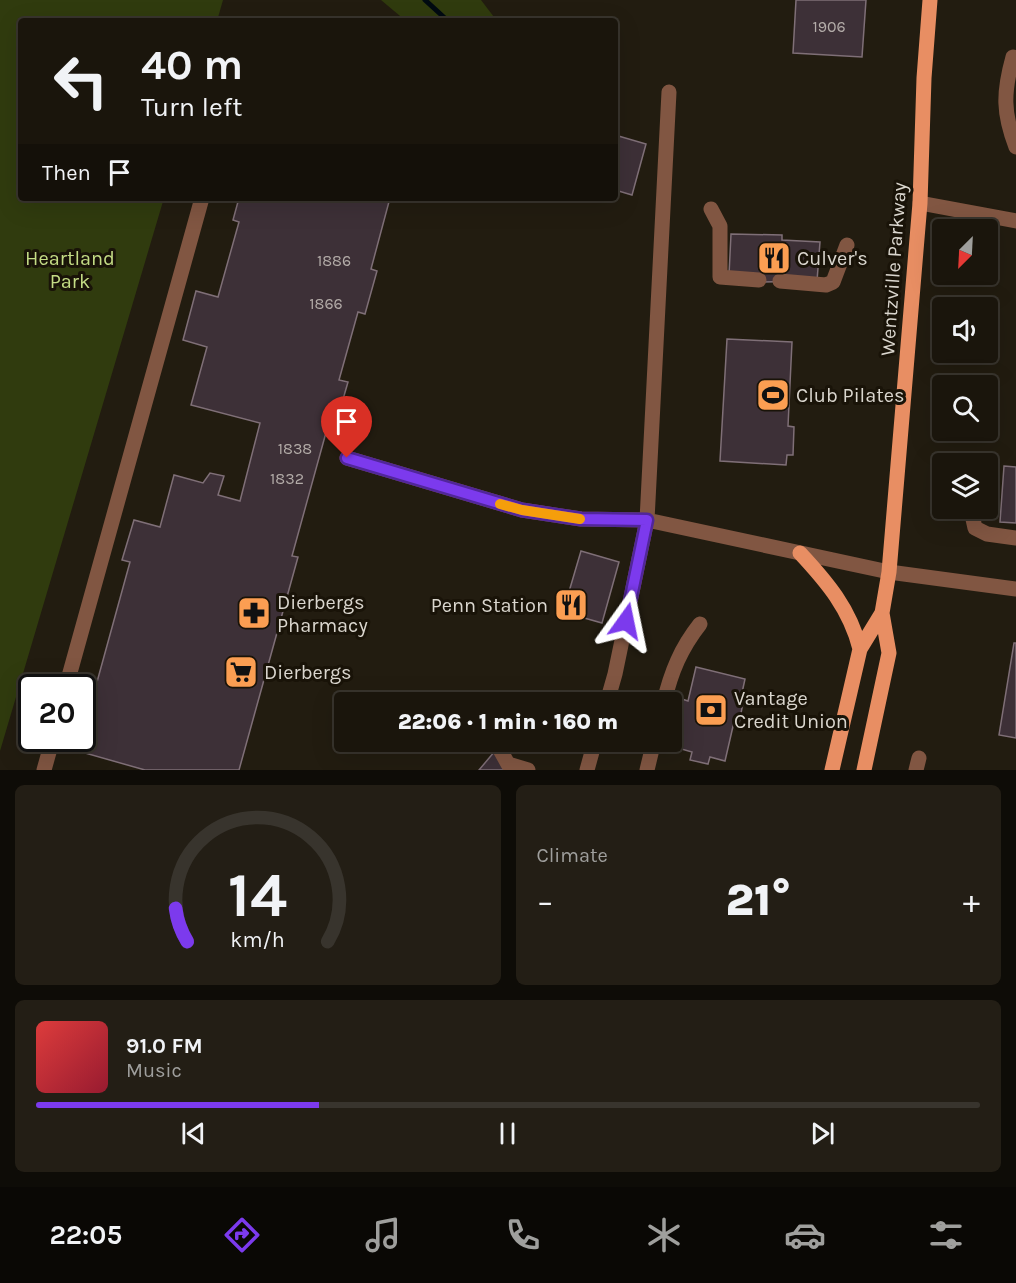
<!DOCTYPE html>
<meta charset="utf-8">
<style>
:root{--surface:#1a150c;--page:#231e15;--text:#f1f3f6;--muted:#9f9f9d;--line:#38342d;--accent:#7c3aed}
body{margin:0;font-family:Karla,sans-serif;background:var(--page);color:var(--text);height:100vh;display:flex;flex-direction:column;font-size:22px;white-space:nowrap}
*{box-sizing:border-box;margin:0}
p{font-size:20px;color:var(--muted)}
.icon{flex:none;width:33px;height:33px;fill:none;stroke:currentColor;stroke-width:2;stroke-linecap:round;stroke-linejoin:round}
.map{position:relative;height:770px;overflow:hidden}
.drawer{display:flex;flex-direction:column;gap:15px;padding:15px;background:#0e0c07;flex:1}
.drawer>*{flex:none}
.hud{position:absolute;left:18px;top:18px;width:600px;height:183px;border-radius:6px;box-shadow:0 6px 24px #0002,0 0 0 2px var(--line);background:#1a150c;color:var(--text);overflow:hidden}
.needle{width:39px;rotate:204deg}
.controls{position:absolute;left:932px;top:219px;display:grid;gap:12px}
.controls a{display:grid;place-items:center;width:66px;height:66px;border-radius:6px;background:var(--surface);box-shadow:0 6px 24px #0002,0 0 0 2px var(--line);font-size:30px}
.speed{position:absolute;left:18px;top:674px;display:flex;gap:12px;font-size:30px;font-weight:700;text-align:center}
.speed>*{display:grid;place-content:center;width:78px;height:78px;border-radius:50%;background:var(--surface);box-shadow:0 6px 24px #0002,0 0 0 2px var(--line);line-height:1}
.speed .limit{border:3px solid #111;border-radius:9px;background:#fff;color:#111}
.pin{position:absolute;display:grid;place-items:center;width:51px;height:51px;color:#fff;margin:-62px -26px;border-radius:50% 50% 50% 0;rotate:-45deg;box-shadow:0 0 6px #0007}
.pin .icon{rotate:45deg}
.me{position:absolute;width:66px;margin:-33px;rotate:12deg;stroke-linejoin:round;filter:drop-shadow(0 0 4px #0008)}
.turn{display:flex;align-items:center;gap:21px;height:126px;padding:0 24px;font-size:27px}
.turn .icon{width:78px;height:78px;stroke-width:2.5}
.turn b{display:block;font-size:42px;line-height:51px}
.then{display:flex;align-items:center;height:57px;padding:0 24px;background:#0003;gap:12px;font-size:22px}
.big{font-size:45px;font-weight:800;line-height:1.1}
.drawer .card{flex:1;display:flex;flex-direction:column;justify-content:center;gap:9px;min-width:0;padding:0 21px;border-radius:9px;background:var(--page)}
.drawer .dial{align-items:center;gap:0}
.dial svg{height:156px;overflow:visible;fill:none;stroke:var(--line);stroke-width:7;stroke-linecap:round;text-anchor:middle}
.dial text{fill:var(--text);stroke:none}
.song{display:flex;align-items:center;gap:18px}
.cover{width:72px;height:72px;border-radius:9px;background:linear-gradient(135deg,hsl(0 70% 55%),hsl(350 70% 35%))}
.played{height:6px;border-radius:3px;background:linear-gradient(90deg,var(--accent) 30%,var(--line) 30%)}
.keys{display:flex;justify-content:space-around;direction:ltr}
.heat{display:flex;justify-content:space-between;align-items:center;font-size:33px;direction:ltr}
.drawer .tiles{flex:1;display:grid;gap:15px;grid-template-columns:1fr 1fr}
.card:last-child{grid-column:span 2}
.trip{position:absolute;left:334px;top:692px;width:348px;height:60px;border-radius:6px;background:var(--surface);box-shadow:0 6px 24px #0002,0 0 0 2px var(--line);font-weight:800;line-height:60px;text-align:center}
.dock{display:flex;height:96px;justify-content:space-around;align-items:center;background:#0a0805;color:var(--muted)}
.dock .icon{width:42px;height:42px}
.dock .selected{color:var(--accent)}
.dock b{font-size:27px;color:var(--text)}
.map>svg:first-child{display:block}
</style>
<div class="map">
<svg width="1016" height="770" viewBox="0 0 1016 770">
<rect width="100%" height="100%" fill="#221c10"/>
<path fill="#303b0e" d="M0 0H223L217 21H21V198H164L0 751Z
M381 0H481L497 21H406Z"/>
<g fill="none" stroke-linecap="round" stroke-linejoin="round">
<path stroke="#000a11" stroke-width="5" d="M425 0 448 21"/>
</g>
<path fill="#3d3037" stroke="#7f6f77" stroke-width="1.5" d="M796 0H866L862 57 793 53Z
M615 135 646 144 632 195 615 190Z
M239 198H390L371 269 377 271 365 314 358 312 339 380 348 382 337 420 330 418 292 556 298 557 239 770H145L78 751 130 562 122 560 134 520 160 527 174 475 203 483 210 473 224 476 218 495 240 501 260 423 191 405 207 347 183 340 196 291 218 297 239 222 233 220Z
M731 234 782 235V240L820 242 817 281 759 282 729 275Z
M727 339 792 342 788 426 794 427 793 455H787L786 465 720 461Z
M1004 466 1016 467V523L1000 522Z
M581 551 619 562 602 623 563 612Z
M1014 643H1016V738L999 735Z
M696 667 745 679 740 702 743 703 739 723 734 722 725 761 710 757 708 764 690 760 692 752 671 746 672 718 678 719 682 699 688 701Z
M495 751 524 770H479Z"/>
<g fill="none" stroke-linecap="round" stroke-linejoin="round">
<path stroke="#815642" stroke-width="15" d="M1016 59 1013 57C1003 93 1003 113 1016 147
M920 203 1016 221
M711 209 720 226V277L759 280
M780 281 826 285 833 282 847 245
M347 458 522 510 581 519 647 520 889 572 1016 589
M973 519 975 528 987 534 1016 538
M66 687 202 198
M607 702 615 674 647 520 669 92
M664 702C671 672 681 648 700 624
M498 746 508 764 528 770
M44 770 53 738
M587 770 595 741
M647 770 654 741
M916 770 919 758"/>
<path stroke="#e88e63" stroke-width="15" d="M800 553C827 582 850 609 860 649
M832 770 860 649 882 613
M864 770 889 653 882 613 889 572 920 203 924 78 930 0"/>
</g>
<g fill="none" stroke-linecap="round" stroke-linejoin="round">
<g stroke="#51269a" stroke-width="15">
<path id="route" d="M347 458 522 510 581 519 647 520 626 621"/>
</g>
<use href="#route" stroke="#7c3aed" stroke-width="10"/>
<path stroke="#f59e0b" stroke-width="10" d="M500 504 522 510 580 519"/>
</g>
<defs>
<g id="restaurant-square" transform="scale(1.725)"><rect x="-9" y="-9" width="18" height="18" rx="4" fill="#fb9e52" stroke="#191308"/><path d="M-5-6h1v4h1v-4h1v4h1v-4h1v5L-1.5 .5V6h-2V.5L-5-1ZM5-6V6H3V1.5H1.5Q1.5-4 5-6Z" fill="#111"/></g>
<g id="stadium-square" transform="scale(1.725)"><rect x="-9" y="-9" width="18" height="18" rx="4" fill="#fb9e52" stroke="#191308"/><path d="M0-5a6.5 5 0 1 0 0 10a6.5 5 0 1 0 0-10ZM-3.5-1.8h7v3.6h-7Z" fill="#111"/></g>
<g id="pharmacy-square" transform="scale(1.725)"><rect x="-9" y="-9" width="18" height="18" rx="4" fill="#fb9e52" stroke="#191308"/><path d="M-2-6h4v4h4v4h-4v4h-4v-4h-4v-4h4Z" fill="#111"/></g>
<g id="supermarket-square" transform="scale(1.725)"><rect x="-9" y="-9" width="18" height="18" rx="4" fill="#fb9e52" stroke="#191308"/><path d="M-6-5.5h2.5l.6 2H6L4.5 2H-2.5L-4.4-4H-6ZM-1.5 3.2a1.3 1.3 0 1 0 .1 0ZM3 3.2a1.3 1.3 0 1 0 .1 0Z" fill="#111"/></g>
<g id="bank-square" transform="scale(1.725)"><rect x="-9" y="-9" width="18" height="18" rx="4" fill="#fb9e52" stroke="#191308"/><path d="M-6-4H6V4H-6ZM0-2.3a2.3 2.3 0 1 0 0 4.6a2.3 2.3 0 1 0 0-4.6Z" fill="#111"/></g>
</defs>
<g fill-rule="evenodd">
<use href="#restaurant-square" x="774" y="258"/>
<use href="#stadium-square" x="773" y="395"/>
<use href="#restaurant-square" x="571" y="605"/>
<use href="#pharmacy-square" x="254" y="613"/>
<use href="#supermarket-square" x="241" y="672"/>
<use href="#bank-square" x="711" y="710"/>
</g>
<g text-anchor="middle" stroke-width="6" stroke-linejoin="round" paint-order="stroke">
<g font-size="16" fill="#b3aca8">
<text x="829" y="32">1906</text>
<text x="334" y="266">1886</text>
<text x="326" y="309">1866</text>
<text x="295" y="454">1838</text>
<text x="287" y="484">1832</text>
</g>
<g font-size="20" fill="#c4dc85" stroke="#191308">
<text x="70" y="265">Heartland<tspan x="70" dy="23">Park</tspan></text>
</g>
<g font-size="20" fill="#dad6ce" stroke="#191308" text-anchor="start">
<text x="797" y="265">Culver's</text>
<text x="796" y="402">Club Pilates</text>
<text x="277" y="609">Dierbergs<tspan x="277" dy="23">Pharmacy</tspan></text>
<text x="548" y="612" text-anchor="end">Penn Station</text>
<text x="264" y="679">Dierbergs</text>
<text x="734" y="705">Vantage<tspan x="734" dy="23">Credit Union</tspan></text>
</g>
<g font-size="20" fill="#dad6ce" stroke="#191308">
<text transform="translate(893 269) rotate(-86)" y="7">Wentzville Parkway</text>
</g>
</g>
</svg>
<div class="controls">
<a><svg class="needle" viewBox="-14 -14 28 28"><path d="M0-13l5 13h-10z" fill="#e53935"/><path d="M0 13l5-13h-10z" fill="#9f9f9d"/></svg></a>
<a><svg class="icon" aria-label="sound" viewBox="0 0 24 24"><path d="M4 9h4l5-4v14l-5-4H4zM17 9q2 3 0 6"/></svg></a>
<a><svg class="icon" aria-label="search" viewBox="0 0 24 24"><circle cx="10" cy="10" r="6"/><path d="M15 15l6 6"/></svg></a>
<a><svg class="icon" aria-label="layers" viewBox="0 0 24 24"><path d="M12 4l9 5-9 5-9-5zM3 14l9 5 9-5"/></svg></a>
</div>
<div class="speed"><div class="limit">20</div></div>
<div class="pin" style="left:347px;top:458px;background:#d93025"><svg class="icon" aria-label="arrive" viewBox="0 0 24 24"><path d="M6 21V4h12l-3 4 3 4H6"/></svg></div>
<svg class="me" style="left:626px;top:621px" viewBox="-20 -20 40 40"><path d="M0-17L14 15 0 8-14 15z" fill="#7c3aed" stroke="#fff" stroke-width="4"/></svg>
<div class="trip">22:06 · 1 min · 160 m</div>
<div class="hud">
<div class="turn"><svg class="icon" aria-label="left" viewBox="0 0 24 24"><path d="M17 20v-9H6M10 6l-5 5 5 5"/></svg><div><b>40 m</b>Turn left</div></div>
<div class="then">Then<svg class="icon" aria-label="arrive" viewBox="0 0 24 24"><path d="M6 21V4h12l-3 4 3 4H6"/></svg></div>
</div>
</div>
<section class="drawer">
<div class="tiles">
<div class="card dial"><svg viewBox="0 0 100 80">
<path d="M14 69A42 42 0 1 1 86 69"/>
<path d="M14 69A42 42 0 0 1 8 52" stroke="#7c3aed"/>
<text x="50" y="56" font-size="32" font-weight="700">14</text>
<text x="50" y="72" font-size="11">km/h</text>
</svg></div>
<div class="card"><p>Climate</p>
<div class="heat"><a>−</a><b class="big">21°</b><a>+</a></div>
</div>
<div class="card">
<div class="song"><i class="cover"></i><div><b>91.0 FM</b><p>Music</p></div></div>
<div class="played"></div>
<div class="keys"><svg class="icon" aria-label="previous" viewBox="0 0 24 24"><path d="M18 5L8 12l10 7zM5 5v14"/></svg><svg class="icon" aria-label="pause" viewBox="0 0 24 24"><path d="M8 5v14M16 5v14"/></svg><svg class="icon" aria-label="next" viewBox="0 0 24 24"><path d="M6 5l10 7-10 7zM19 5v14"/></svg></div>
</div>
</div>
</section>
<nav class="dock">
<b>22:05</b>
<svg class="icon selected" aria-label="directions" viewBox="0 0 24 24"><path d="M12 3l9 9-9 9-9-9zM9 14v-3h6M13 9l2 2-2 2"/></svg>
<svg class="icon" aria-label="music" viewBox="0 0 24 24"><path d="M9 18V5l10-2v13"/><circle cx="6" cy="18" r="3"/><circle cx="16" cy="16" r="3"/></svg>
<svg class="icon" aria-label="phone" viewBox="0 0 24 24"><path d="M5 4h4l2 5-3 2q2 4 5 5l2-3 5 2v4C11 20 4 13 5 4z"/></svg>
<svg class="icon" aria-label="climate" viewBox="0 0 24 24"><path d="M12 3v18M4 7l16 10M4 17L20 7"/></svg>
<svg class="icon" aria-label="car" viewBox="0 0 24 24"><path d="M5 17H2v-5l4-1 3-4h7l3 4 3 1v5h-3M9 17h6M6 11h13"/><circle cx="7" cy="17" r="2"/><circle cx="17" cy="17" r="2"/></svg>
<svg class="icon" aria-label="filters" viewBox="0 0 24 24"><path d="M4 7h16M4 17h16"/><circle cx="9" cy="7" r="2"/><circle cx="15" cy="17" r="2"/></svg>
</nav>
